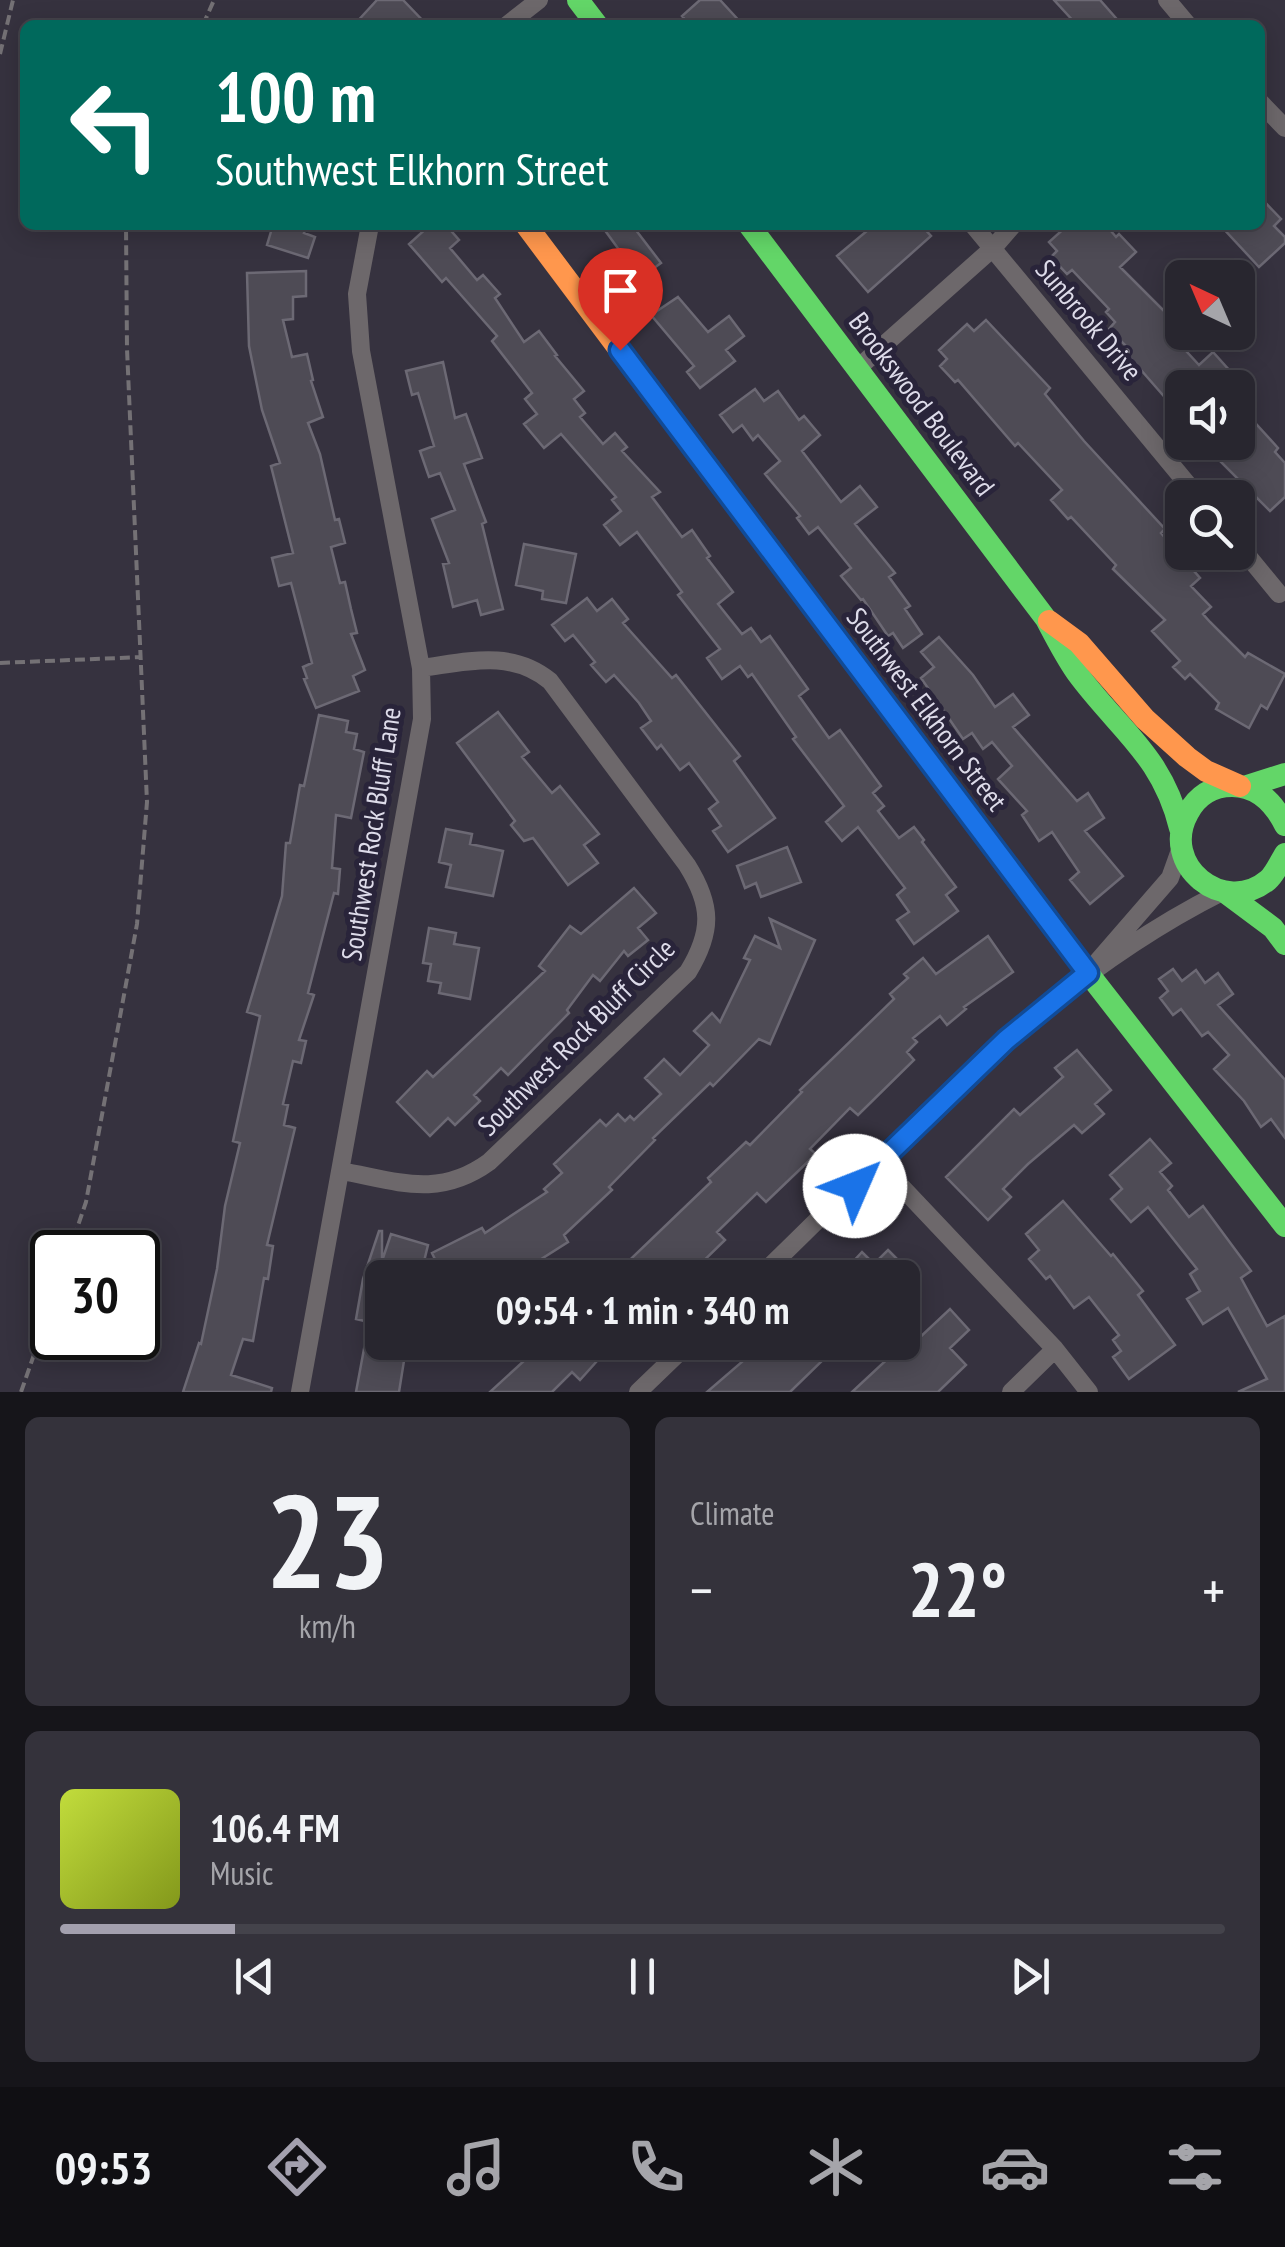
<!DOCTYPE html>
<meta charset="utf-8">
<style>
:root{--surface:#28262f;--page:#34323b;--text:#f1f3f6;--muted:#a5a5aa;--line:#44434b;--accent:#a3a0ae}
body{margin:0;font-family:"PT Sans Narrow",sans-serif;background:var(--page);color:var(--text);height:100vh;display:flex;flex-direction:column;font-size:38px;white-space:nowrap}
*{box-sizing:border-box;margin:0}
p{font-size:32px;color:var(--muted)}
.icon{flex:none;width:55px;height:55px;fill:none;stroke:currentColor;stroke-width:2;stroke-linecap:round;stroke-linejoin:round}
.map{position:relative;height:1392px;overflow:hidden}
.drawer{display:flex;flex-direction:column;gap:25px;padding:25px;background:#16151a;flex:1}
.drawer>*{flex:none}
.top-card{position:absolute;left:20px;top:20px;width:1245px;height:210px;border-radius:15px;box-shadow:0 5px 25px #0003,0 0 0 2px var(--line);background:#00695c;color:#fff;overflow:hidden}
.needle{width:65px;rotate:316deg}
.tools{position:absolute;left:1165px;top:260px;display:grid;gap:20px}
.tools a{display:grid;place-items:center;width:90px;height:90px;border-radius:15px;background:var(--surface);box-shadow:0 5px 25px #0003,0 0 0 2px var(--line);font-size:50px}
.speed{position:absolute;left:30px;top:1230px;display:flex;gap:20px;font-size:50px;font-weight:700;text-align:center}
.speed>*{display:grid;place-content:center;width:130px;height:130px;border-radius:50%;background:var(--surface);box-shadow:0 5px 25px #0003,0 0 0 2px var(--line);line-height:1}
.speed .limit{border:5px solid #111;border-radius:15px;background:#fff;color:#111}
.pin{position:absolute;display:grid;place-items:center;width:85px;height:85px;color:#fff;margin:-102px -42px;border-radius:50% 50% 50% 0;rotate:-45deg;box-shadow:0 0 10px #0007}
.pin .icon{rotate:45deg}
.me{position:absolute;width:110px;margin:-55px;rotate:46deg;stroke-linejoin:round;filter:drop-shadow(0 0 8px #0008)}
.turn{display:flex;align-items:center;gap:35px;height:210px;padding:0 30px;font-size:45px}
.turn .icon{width:130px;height:130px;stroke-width:2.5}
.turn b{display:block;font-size:70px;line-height:85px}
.big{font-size:75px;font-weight:800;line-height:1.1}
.drawer .card{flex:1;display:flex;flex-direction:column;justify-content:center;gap:15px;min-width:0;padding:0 35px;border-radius:15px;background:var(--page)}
.drawer .dial{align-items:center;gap:0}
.dial b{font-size:130px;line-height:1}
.song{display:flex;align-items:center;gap:30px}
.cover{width:120px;height:120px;border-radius:15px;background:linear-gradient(135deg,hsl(70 70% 55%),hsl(70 70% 35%))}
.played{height:10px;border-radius:5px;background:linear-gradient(90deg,var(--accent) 15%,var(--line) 15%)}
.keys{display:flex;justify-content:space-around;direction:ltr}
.heat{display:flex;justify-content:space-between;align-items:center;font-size:55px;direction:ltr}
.drawer .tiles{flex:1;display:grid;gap:25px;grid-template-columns:1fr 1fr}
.card:last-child{grid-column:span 2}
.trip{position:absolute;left:365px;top:1260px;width:555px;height:100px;border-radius:15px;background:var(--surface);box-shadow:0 5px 25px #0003,0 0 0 2px var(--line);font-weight:800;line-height:100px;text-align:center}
.tab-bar{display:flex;height:160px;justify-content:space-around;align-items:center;background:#100f13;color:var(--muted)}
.tab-bar .icon{width:70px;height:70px}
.tab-bar .on{color:var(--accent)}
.tab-bar b{font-size:45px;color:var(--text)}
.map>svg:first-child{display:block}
</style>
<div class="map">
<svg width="1285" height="1392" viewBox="0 0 1285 1392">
<rect width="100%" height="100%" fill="#36323f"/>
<path fill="#4e4b55" stroke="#6c6974" stroke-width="2.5" d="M377 0H403L427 25H354Z
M700 0H720L743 25H690L682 16Z
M1054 0H1100L1122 25H1077Z
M1260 197 1281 219 1274 226 1285 237V243L1259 267 1220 225H1260Z
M273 225H307L304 233 315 237 308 258 267 245Z
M430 225H446L459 240 450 248 477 280 483 275 500 294 495 298 524 342 539 331 557 355 555 356 584 391 574 399 585 413 580 417 603 444 615 433 627 447 622 451 660 492 652 497 682 537 692 530 710 556 707 558 733 592 718 604 742 634 751 628 761 642 770 636 808 689 799 696 829 738 840 730 881 786 873 793 884 806 878 811 899 838 914 827 924 840 922 842 956 887 946 895 958 911 914 944 897 920 909 912 897 895 905 888 858 827 842 841 826 822 844 806 793 739 796 737 752 674 748 677 740 666 722 679 707 658 720 649 678 595 682 592 637 532 620 545 604 525 621 511 612 500 616 497 561 434 544 448 524 424 537 414 525 399 532 393 492 341 497 336 446 278 442 282 409 244Z
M601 225H632L661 263 625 289 610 269 625 258Z
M874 225H921L931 236 868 292 837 256Z
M1068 225H1106L1116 237 1119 234 1136 252 1120 267 1169 316 1182 304V336L1177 341 1199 365 1213 352 1230 371 1212 388H1182V417L1127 354 1131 351 1109 329 1115 322 1106 312 1109 309 1072 270 1067 274 1051 257 1057 251 1049 242Z
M306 271V296L293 297V319L283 320 292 357 307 354 313 380 311 381 323 417 308 423 320 454 335 520 339 519 345 543 331 547 340 583 345 582 351 609 357 633 351 634 365 670 353 676 359 691 316 708 304 679 307 678 303 667 312 663 291 583 279 586 272 558 293 553 271 466 280 463 262 410 249 346 247 273Z
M678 297 708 332 729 316 744 336 726 350 735 361 700 388 687 372 694 366 651 315Z
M986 320 1050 388 1045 394 1084 441 1165 529 1161 533 1200 578 1191 586 1211 607 1203 614 1210 622 1245 657 1248 653 1285 674 1267 709 1261 705 1249 728 1216 709 1219 703 1190 674 1185 679 1173 667 1180 661 1152 631 1165 620 1113 569 1116 565 1071 517 1068 519 1051 500 1062 490 1018 443 1015 446 958 380 955 382 940 366 947 359 939 350 967 324 974 331Z
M443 362 455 418 466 414 482 458 464 464 486 522 482 524 503 609 481 615 477 600 453 607 443 564 449 563 432 519 455 510 440 473 429 477 420 451 434 446 418 393 412 395 406 371Z
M755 389 764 401 778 391 799 420 804 416 820 435 802 451 841 502 860 486 877 507 855 524 895 573 889 577 910 606 905 609 922 634 903 648 893 633 888 636 863 599 861 600 841 576 851 568 818 527 809 534 797 518 800 516 765 474 780 461 758 435 753 440 742 425 733 432 720 415Z
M1238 404 1278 448 1275 452 1285 463V497L1270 511 1215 456 1229 442H1238Z
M524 544 576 554 566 603 542 599 543 591 516 585Z
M587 598 597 611 612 599 628 619 623 623 672 678 676 675 740 756 734 761 775 818 728 852 713 831 721 826 709 809 718 802 689 763 680 770 661 745 657 749 641 728 651 721 639 703 614 675 606 682 591 665 595 662 573 635 565 641 552 625Z
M939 637 973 675 995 707 1013 694 1029 715 1013 727 1077 801 1088 793 1104 818 1085 831 1123 876 1090 904 1070 880 1079 872 1052 832 1039 841 1022 815 1027 811 998 779 1012 766 992 742 983 749 972 733 963 739 921 678 934 667 921 652Z
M498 712 529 752 522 757 552 793 560 786 599 834 584 845 598 863 568 885 533 838 524 841 511 825 515 821 457 743Z
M319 715 348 721 346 732 357 734 354 749 364 752 351 818 336 815 332 868 340 869 338 894 334 893 308 993 314 995 299 1040 306 1041 301 1063 293 1061 283 1104 288 1105 284 1125 295 1128 267 1245 273 1246 268 1279 264 1278 253 1341 243 1339 231 1375 272 1388 271 1392H183L199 1343 201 1344 217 1269 225 1206 240 1143 233 1141 260 1016 247 1012 282 896 286 843H290L300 785 304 786Z
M446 829 472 834 470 844 503 851 493 896 446 887 451 865 439 862Z
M787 847 801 882 761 897 756 883 745 888 737 866Z
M634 888 656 913 638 928 648 940 628 956 624 951 600 981 593 975 567 1010 569 1013 508 1075 501 1068 474 1095 480 1101 455 1125 448 1118 430 1136 397 1102 427 1071 433 1077 545 971 539 966 570 926 581 934Z
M770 919 815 940 770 1044 759 1039 713 1086 710 1083 653 1138 655 1140 609 1187 612 1190 564 1235 568 1242 527 1268 523 1263 493 1278H444L432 1253 482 1228 485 1233 547 1192 544 1189 562 1173 554 1164 600 1120 606 1126 618 1114 625 1121 630 1116 634 1120 661 1094 645 1078 664 1059 680 1075 709 1045 694 1031 712 1013 720 1022 750 960 744 958 755 936 780 948Z
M429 928 456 933 454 944 479 948 470 999 439 993 441 983 428 981 431 964 423 963Z
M988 936 1013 972 964 1007 966 1009 947 1025 940 1016 913 1038 917 1042 907 1052 914 1060 858 1115 850 1108 810 1149 816 1154 766 1202 757 1193 717 1232 725 1240 686 1278H611L711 1182 708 1178 746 1142 750 1145 802 1092 800 1090 894 999 890 994 908 978 904 974 923 958 936 974Z
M1173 969 1182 981 1196 970 1205 983 1218 973 1233 994 1218 1005 1285 1080V1138L1271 1119 1261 1127 1244 1101 1214 1069 1229 1055 1208 1032 1202 1036 1181 1009 1173 1015 1160 998 1168 991 1159 979Z
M1077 1050 1111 1090 1095 1104 1104 1114 1082 1133 1074 1125 1028 1164 1003 1189 1011 1197 988 1220 946 1177 1014 1109 1020 1115 1063 1077 1055 1068Z
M1150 1139 1171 1163 1160 1172 1172 1186 1168 1190 1189 1217 1203 1206 1251 1271 1241 1278 1267 1326 1285 1316V1392H1238L1267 1379 1228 1308 1203 1324 1187 1299 1200 1291 1190 1274 1197 1269 1148 1207 1131 1222 1111 1199 1122 1189 1110 1175Z
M1063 1201 1111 1256 1113 1254 1143 1291 1138 1295 1175 1345 1129 1379 1113 1357 1121 1351 1113 1340 1119 1335 1089 1297 1074 1308 1050 1276 1046 1279 1029 1259 1039 1250 1026 1234Z
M379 1231H382V1261L391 1234 428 1245 420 1278H382V1342H407L399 1392H356L369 1322 356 1319 363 1279Z
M888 1250 916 1278H838L862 1252 874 1264Z
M950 1309 969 1330 950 1348 966 1365 938 1392H852L895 1352 900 1356Z
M536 1342H614L580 1380 572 1372 552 1392H490L526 1359 522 1356Z
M758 1342H830L819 1353 824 1359 790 1392H707L750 1355Z"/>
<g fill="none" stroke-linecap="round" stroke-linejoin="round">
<path stroke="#747175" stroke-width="4" stroke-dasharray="10 5" stroke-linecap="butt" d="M203 25 214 0
M0 54 13 0
M0 663 142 657
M69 1252 86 1202 137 924 147 802 127 349 126 225
M21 1392 52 1303"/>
<path stroke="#6d686b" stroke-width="18" d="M1167 0 1188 25
M507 25 539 0
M1260 102 1285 128
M973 225 1199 498
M858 368 993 248 1013 225
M1238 544 1279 594
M1098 961 1170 878 1180 850
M879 1163 1055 1349 1089 1392
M341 1171C397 1181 438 1199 489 1162L688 972C713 931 712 905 687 865L550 681C511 649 467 662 421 668
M758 1278C903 1139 1040 983 1222 892
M300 1392 422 719 421 668 361 351 357 294 370 225
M638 1392 690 1342
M1011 1392 1055 1349"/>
<path stroke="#63d668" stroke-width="22" d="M578 0 597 25
M749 225 1046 619C1056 638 1065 656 1077 673 1119 730 1162 755 1180 828
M877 693 1088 973 1285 1226
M1244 787 1285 774
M1285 825C1274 803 1258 786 1232 786 1212 786 1197 796 1188 813 1159 865 1224 917 1268 880 1275 874 1280 862 1285 854
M1226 893 1273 928 1285 944"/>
<path stroke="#ff974d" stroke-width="22" d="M526 225 877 693
M1049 621 1079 643 1145 719 1187 757 1206 771 1240 786"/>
</g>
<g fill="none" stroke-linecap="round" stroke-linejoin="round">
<g stroke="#114b97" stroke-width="25">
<path id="route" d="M620 350 1088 973 1006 1040 855 1186"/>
</g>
<use href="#route" stroke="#1a73e8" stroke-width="18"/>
</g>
<g text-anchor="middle" stroke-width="10" stroke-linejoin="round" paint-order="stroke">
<g font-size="28" fill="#dddbe9" stroke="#29243a">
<text transform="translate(1089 320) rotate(50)" y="10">Sunbrook Drive</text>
<text transform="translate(922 404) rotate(53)" y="10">Brookswood Boulevard</text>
<text transform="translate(927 709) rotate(53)" y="10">Southwest Elkhorn Street</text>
<text transform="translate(371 834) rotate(-81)" y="10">Southwest Rock Bluff Lane</text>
<text transform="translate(576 1037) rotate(-45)" y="10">Southwest Rock Bluff Circle</text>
</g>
</g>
</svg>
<div class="tools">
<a><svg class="needle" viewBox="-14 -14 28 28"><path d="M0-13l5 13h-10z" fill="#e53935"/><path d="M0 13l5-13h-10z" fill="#a5a5aa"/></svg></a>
<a><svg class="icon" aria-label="sound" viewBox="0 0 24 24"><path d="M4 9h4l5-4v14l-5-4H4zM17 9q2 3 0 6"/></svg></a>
<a><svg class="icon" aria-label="search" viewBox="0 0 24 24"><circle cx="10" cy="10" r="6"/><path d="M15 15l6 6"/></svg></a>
</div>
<div class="speed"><div class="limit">30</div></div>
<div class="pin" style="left:620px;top:350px;background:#d93025"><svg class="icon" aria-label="arrive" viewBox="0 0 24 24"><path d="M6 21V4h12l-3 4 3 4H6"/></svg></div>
<svg class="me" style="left:855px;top:1186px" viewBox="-20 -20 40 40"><circle r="19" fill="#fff"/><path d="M0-13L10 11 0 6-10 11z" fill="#1a73e8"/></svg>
<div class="trip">09:54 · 1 min · 340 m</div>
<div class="top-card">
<div class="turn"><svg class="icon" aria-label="left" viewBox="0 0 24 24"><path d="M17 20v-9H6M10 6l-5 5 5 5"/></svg><div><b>100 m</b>Southwest Elkhorn Street</div></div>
</div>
</div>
<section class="drawer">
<div class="tiles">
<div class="card dial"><b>23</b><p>km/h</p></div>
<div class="card"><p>Climate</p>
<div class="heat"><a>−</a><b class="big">22°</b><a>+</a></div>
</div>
<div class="card">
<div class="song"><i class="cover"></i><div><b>106.4 FM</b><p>Music</p></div></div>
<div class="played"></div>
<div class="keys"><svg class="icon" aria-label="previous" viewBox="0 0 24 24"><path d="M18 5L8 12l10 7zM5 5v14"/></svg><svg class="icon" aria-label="pause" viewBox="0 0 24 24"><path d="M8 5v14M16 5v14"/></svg><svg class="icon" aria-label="next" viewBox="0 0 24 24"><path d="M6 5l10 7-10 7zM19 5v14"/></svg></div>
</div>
</div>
</section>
<nav class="tab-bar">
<b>09:53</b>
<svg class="icon on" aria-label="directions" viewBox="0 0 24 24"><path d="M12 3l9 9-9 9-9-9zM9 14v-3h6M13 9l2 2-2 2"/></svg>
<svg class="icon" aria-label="music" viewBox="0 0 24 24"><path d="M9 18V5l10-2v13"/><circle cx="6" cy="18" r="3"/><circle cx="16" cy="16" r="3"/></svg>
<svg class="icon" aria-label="phone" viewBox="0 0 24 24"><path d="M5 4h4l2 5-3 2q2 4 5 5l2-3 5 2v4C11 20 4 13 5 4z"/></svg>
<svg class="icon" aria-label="climate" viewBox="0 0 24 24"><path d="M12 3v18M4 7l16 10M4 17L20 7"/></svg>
<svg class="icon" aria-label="car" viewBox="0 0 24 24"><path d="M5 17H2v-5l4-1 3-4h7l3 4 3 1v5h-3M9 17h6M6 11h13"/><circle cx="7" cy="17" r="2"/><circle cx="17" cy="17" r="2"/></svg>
<svg class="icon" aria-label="filters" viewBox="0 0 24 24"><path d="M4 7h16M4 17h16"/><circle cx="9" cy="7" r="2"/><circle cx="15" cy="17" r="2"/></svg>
</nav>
